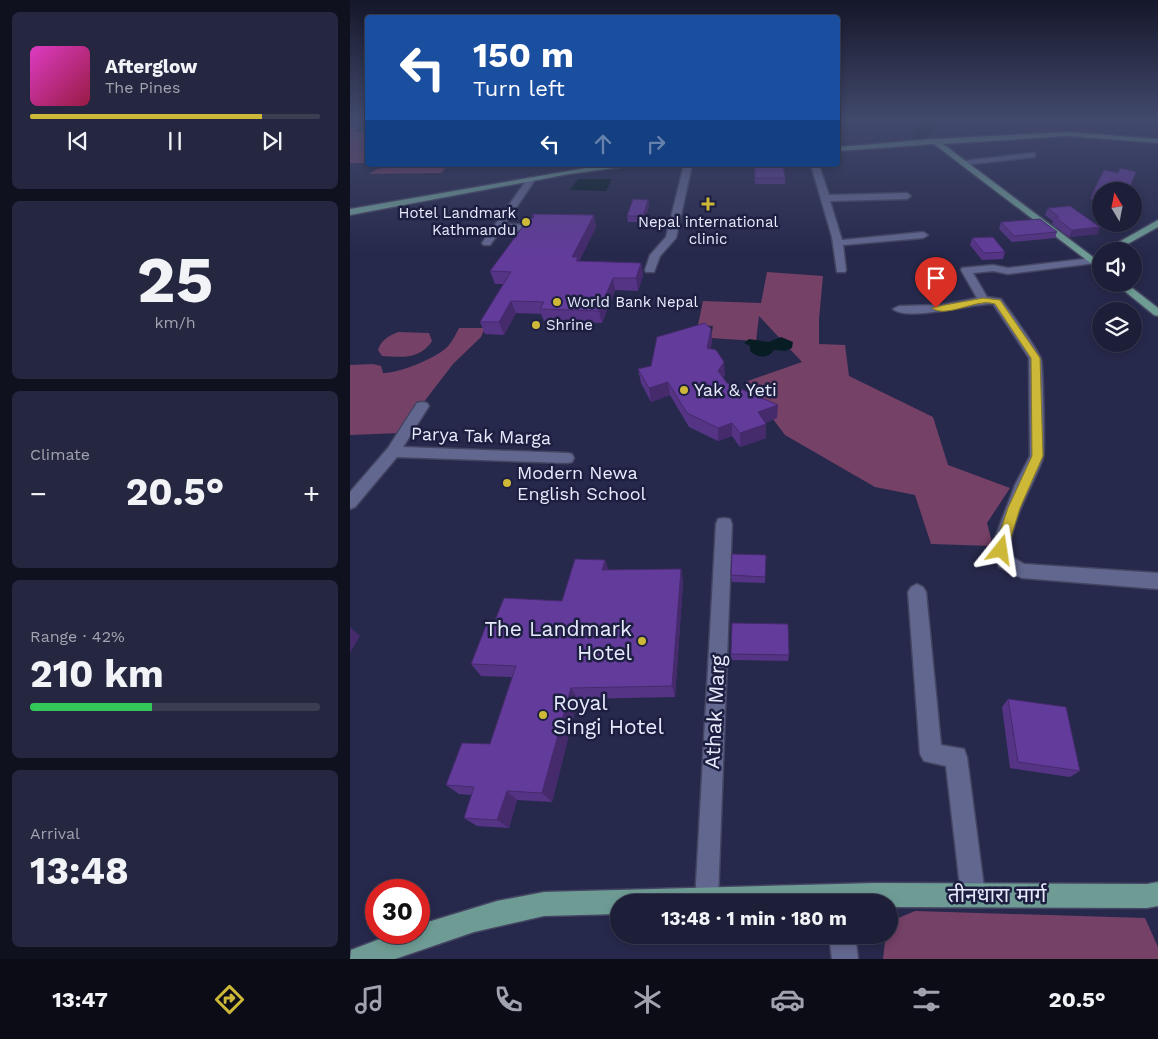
<!DOCTYPE html>
<meta charset="utf-8">
<style>
:root{--surface:#1d1f39;--page:#252741;--text:#f1f3f6;--muted:#a0a2ae;--line:#3b3d53;--accent:#ceb837}
body{margin:0;font-family:"Work Sans","Noto Sans Devanagari",sans-serif;background:var(--page);color:var(--text);height:100vh;display:flex;flex-direction:column;font-size:19px;white-space:nowrap}
*{box-sizing:border-box;margin:0}
p{font-size:16px;color:var(--muted)}
.icon{flex:none;width:28px;height:28px;fill:none;stroke:currentColor;stroke-width:2;stroke-linecap:round;stroke-linejoin:round}
.map{position:relative;flex:1;overflow:hidden}
.details{display:flex;flex-direction:column;gap:12px;padding:12px;background:#10111f;width:350px}
.details>*{flex:none}
.guide{position:absolute;left:15px;top:15px;width:475px;height:152px;border-radius:5px;box-shadow:0 2px 8px #0003,0 0 0 1px var(--line);background:#1a4fa0;color:#fff;overflow:hidden}
.needle{width:32px;rotate:350deg}
.tools{position:absolute;left:742px;top:182px;display:grid;gap:10px}
.tools a{display:grid;place-items:center;width:50px;height:50px;border-radius:50%;background:var(--surface);box-shadow:0 2px 8px #0003,0 0 0 1px var(--line);font-size:25px}
.speed{position:absolute;left:15px;top:879px;display:flex;gap:10px;font-size:25px;font-weight:700;text-align:center}
.speed>*{display:grid;place-content:center;width:65px;height:65px;border-radius:50%;background:var(--surface);box-shadow:0 2px 8px #0003,0 0 0 1px var(--line);line-height:1}
.speed .limit{border:8px solid #d22;background:#fff;color:#111}
.pin{position:absolute;display:grid;place-items:center;width:42px;height:42px;color:#fff;margin:-51px -21px;border-radius:50% 50% 50% 0;rotate:-45deg;box-shadow:0 0 5px #0007}
.pin .icon{rotate:45deg}
.me{position:absolute;width:55px;margin:-28px;rotate:15deg;stroke-linejoin:round;filter:drop-shadow(0 0 4px #0008)}
.turn{display:flex;align-items:center;gap:18px;height:105px;padding:0 25px;font-size:22px}
.turn .icon{width:65px;height:65px;stroke-width:2.5}
.turn b{display:block;font-size:35px;line-height:42px}
.lanes{display:flex;align-items:center;height:48px;padding:0 25px;background:#0003;justify-content:center;gap:25px;direction:ltr}
.lanes .off{opacity:.35}
.big{font-size:38px;font-weight:700;line-height:1.1}
.details .widget{flex:1;display:flex;flex-direction:column;justify-content:center;gap:8px;min-width:0;padding:0 18px;border-radius:8px;background:var(--page)}
.details .dial{align-items:center;gap:0}
.dial b{font-size:65px;line-height:1}
.song{display:flex;align-items:center;gap:15px}
.cover{width:60px;height:60px;border-radius:8px;background:linear-gradient(135deg,hsl(310 70% 55%),hsl(340 70% 35%))}
.played{height:5px;border-radius:2px;background:linear-gradient(90deg,var(--accent) 80%,var(--line) 80%)}
.keys{display:flex;justify-content:space-around;direction:ltr}
.heat{display:flex;justify-content:space-between;align-items:center;font-size:28px;direction:ltr}
.charge{height:8px;border-radius:4px;background:linear-gradient(90deg,#34c759 42%,var(--line) 0)}
.trip{position:absolute;left:260px;top:894px;width:288px;height:50px;border-radius:25px;background:var(--surface);box-shadow:0 2px 8px #0003,0 0 0 1px var(--line);font-weight:700;line-height:50px;text-align:center}
.dock{display:flex;height:80px;justify-content:space-around;align-items:center;background:#0c0c17;color:var(--muted)}
.dock .icon{width:35px;height:35px}
.dock .selected{color:var(--accent)}
.dock b{font-size:22px;color:var(--text)}
main{display:flex;flex:1;min-height:0}
.map>svg:first-child{display:block}
</style>
<main>
<section class="details">
<div class="widget">
<div class="song"><i class="cover"></i><div><b>Afterglow</b><p>The Pines</p></div></div>
<div class="played"></div>
<div class="keys"><svg class="icon" aria-label="previous" viewBox="0 0 24 24"><path d="M18 5L8 12l10 7zM5 5v14"/></svg><svg class="icon" aria-label="pause" viewBox="0 0 24 24"><path d="M8 5v14M16 5v14"/></svg><svg class="icon" aria-label="next" viewBox="0 0 24 24"><path d="M6 5l10 7-10 7zM19 5v14"/></svg></div>
</div>
<div class="widget dial"><b>25</b><p>km/h</p></div>
<div class="widget"><p>Climate</p>
<div class="heat"><a>−</a><b class="big">20.5°</b><a>+</a></div>
</div>
<div class="widget"><p>Range · 42%</p><b class="big">210 km</b><div class="charge"></div></div>
<div class="widget"><p>Arrival</p><b class="big">13:48</b></div>
</section>
<div class="map">
<svg width="808" height="959" viewBox="0 0 808 959">
<rect width="100%" height="100%" fill="#27294c"/>
<path fill="#764167" d="M0 127H10L5 132H17V163H0Z
M51 165H98L91 173 19 174 27 169Z
M417 272 473 276 469 319V344L495 345 499 376 583 417 598 465 660 488 637 523 643 546 581 544 565 495 525 487 435 435 395 382 452 362 409 316 406 341 361 338 363 326 348 325 353 301 411 303Z
M109 328H135L131 337 103 364 50 433 0 435V365L23 364 31 366 33 373C47 374 90 357 99 345 103 340 106 334 109 328Z
M48 332 79 333 82 341C70 360 51 357 32 356L28 350C31 340 39 336 48 332Z
M565 911 795 918 808 947V959H533L535 942 546 919Z"/>
<path fill="#071c23" d="M228 179H262L256 191 220 190Z
M431 337 443 342 442 348 435 351 424 350C418 359 407 358 400 351V346L394 343 399 339 419 342Z"/>
<g fill="none" stroke-linecap="round" stroke-linejoin="round">
<path fill="#071c23" fill-rule="evenodd" d="M573 119H589L577 139H565L563 136Z"/>
<g stroke="#444562" stroke-width="3">
<path id="minor" d="M682 153H685V157L613 165 609 163 613 161Z
M334 165H342L326 238 310 256 304 272H296L295 270 300 255 316 237Z
M461 165H469L479 195 557 193 561 196 557 199 480 201 492 240 573 232 578 235 573 238 493 245 496 270 495 272H487L482 237Z
M178 178 185 180 155 224 181 225 186 228 181 231 151 230 140 245H134L132 243Z
M742 258 747 261 746 263 658 274 643 271 623 273 637 297 651 299C659 310 688 349 691 359 693 366 695 452 693 458 685 483 653 532 662 557L674 564 808 573V589L672 578 649 567 643 550 644 540 665 485 680 456 679 358 643 304C623 303 557 322 543 309L549 306 591 305 627 298 611 270 612 268 643 265 658 268Z
M72 402 77 403 79 406 53 447 217 453 222 454 224 458 222 462 217 463 47 457 5 507 0 509V492L38 448 67 403Z
M374 518 380 519 382 524 368 900 367 902H345L366 524 368 519Z
M567 584 573 587 576 592 591 745 614 749 617 757 635 895 632 904 623 907 614 904 611 895 596 766 574 761 570 754 558 592 561 587Z
M479 935H505L508 959H482Z"/>
</g>
<g stroke="#444562" stroke-width="3">
<path id="major" d="M718 132 808 139V143L718 136 593 144 751 263V271L584 144 488 151V147L584 139Z
M253 165H275L271 167 219 174 0 215V209Z
M808 220V227L765 251H753Z
M766 284H777L808 308V316L804 315Z
M808 882V906L797 908 539 907V902H269V914L194 916 124 932 45 959H0L1 950 48 932H69V925L78 922 147 901 194 892 525 883 797 884Z"/>
</g>
<use href="#minor" fill="#62678f" fill-rule="evenodd"/>
<use href="#major" fill="#6e9c94" fill-rule="evenodd"/>
</g>
<path fill="#553485" d="M404 165 435 178V184H405Z
M786 172 751 191V201L740 199 744 190 768 173Z
M298 200 299 206 294 222H278L277 216Z
M698 208 750 227 747 234 719 237 702 224 703 221 695 215Z
M182 214 244 215 246 227 229 261 291 263 293 275 288 291 265 290 252 323 194 321 191 314 166 313 154 335 135 334 130 322 153 284H145L140 271 183 218Z
M651 222 707 232 705 238 662 242 649 229Z
M622 238 655 252 653 259 632 260 620 245Z
M361 329 362 342 360 349 375 375 373 378 377 383 427 418 415 423 416 424V438L390 447 382 436 368 441 339 427 320 395 301 402 291 383 288 369 301 366Z
M416 555 415 583 382 582 381 575Z
M255 560 258 570 331 569 333 583 325 697 228 699 202 802 167 800 159 828 127 826 114 818 122 795 109 794 96 785 140 744 162 677 131 676 121 664 144 623 212 601Z
M381 654 439 655 438 661 381 660Z
M658 699 730 771 720 777 660 768 652 707Z"/>
<path fill="#452a6c" d="M298 200 299 206 294 222 293 216Z
M244 215 246 227 229 262V273L222 257Z
M750 227 747 234 719 237 722 230Z
M291 263 293 275 288 291 286 278Z
M263 278 265 290 252 323 249 311Z
M161 301 166 313 154 335 149 322Z
M361 329 362 342 358 362 357 348Z
M374 362 375 375 368 385V371Z
M318 382 320 395 301 402 299 388Z
M428 405 427 418 407 426 408 412Z
M382 423V436L368 441V428Z
M416 424V438L390 447V433Z
M255 560 260 574 252 570Z
M331 569 333 583 325 697 322 686Z
M0 627 10 636 0 653Z
M221 688 228 699 202 802 192 793Z
M157 791 167 800 159 828 147 820Z"/>
<path fill="#633c9b" stroke="#452a6c" d="M405 165H433L435 178H405Z
M770 168 786 172 778 191 751 192 744 190 754 170 768 173Z
M283 199 298 200 293 216H277Z
M720 206 750 227 722 230 705 217H709L698 208Z
M182 214 244 215 222 257H228L226 261 291 263 286 278H263L249 311 190 309 194 302 161 301 149 322H130L161 272 140 271 177 221 184 217Z
M690 219 707 232 664 236 651 222Z
M643 237 655 252 634 253 622 238Z
M355 323 361 329 357 348 366 350 374 362 368 371 377 383 428 405 408 412 416 424 390 433 382 423 368 428 337 413 318 382 299 388 288 369 301 366 307 337Z
M382 554 416 555 415 577 381 575Z
M225 559 255 560 252 570 331 569 322 686 221 688 192 793 157 791 147 820 114 818 124 787 96 785 112 743 140 744 166 666 121 664 137 623H144L154 598 212 601Z
M382 623 438 624 439 655 381 654Z
M658 699 716 707 730 771 668 762Z"/>
<linearGradient id="sky" x2="0" y2="1"><stop stop-color="#15172a"/><stop offset="0.47" stop-color="#41496c"/><stop offset="1" stop-color="#41496c" stop-opacity="0"/></linearGradient>
<rect width="808" height="253" fill="url(#sky)"/>
<path fill="#ceb837" stroke="#867824" d="M633 298 650 300 690 358 693 456 670 508 657 550 655 553 651 555 646 553 644 550 658 508 682 456 681 358 645 304C641 303 636 302 633 303 619 304 593 317 582 308 586 306 624 300 633 298Z"/>
<g fill="#ceb837" stroke="#1d1f41" stroke-width="2">
<path d="M355.5 196.5h5v5h5v5h-5v5h-5v-5h-5v-5h5z"/>
<circle cx="176" cy="222" r="5"/>
<circle cx="207" cy="302" r="5"/>
<circle cx="186" cy="325" r="5"/>
<circle cx="334" cy="390" r="5"/>
<circle cx="157" cy="483" r="5"/>
<circle cx="292" cy="641" r="5"/>
<circle cx="193" cy="715" r="5"/>
</g>
<g text-anchor="middle" stroke-width="5" stroke-linejoin="round" paint-order="stroke">
<g font-size="15" fill="#e8ebfd" stroke="#1d1f41" text-anchor="start">
<text x="166" y="218" text-anchor="end">Hotel Landmark<tspan x="166" dy="17">Kathmandu</tspan></text>
<text x="358" y="227" text-anchor="middle">Nepal international<tspan x="358" dy="17">clinic</tspan></text>
<text x="217" y="307">World Bank Nepal</text>
<text x="196" y="330">Shrine</text>
</g>
<g font-size="18" fill="#e8ebfd" stroke="#1d1f41" text-anchor="start">
<text x="344" y="396">Yak &amp; Yeti</text>
<text x="167" y="479">Modern Newa<tspan x="167" dy="21">English School</tspan></text>
</g>
<g font-size="18" fill="#e8ebfd" stroke="#1d1f41">
<text transform="translate(131 436) rotate(2)" y="6">Parya Tak Marga</text>
</g>
<g font-size="21" fill="#e8ebfd" stroke="#1d1f41" text-anchor="end">
<text x="282" y="636">The Landmark<tspan x="282" dy="24">Hotel</tspan></text>
<text x="203" y="710" text-anchor="start">Royal<tspan x="203" dy="24">Singi Hotel</tspan></text>
</g>
<g font-size="21" fill="#e8ebfd" stroke="#1d1f41">
<text transform="translate(365 712) rotate(-87)" y="7">Athak Marg</text>
<text x="647" y="902">तीनधारा मार्ग</text>
</g>
</g>
</svg>
<div class="tools">
<a><svg class="needle" viewBox="-14 -14 28 28"><path d="M0-13l5 13h-10z" fill="#e53935"/><path d="M0 13l5-13h-10z" fill="#a0a2ae"/></svg></a>
<a><svg class="icon" aria-label="sound" viewBox="0 0 24 24"><path d="M4 9h4l5-4v14l-5-4H4zM17 9q2 3 0 6"/></svg></a>
<a><svg class="icon" aria-label="layers" viewBox="0 0 24 24"><path d="M12 4l9 5-9 5-9-5zM3 14l9 5 9-5"/></svg></a>
</div>
<div class="speed"><div class="limit">30</div></div>
<div class="pin" style="left:586px;top:308px;background:#d93025"><svg class="icon" aria-label="arrive" viewBox="0 0 24 24"><path d="M6 21V4h12l-3 4 3 4H6"/></svg></div>
<svg class="me" style="left:651px;top:550px" viewBox="-20 -20 40 40"><path d="M0-17L14 15 0 8-14 15z" fill="#ceb837" stroke="#fff" stroke-width="4"/></svg>
<div class="trip">13:48 · 1 min · 180 m</div>
<div class="guide">
<div class="turn"><svg class="icon" aria-label="left" viewBox="0 0 24 24"><path d="M17 20v-9H6M10 6l-5 5 5 5"/></svg><div><b>150 m</b>Turn left</div></div>
<div class="lanes"><svg class="icon" aria-label="left" viewBox="0 0 24 24"><path d="M17 20v-9H6M10 6l-5 5 5 5"/></svg><svg class="icon off" aria-label="ahead" viewBox="0 0 24 24"><path d="M12 20V5M6 11l6-6 6 6"/></svg><svg class="icon off" aria-label="right" viewBox="0 0 24 24"><path d="M7 20v-9h11M14 6l5 5-5 5"/></svg></div>
</div>
</div>
</main>
<nav class="dock">
<b>13:47</b>
<svg class="icon selected" aria-label="directions" viewBox="0 0 24 24"><path d="M12 3l9 9-9 9-9-9zM9 14v-3h6M13 9l2 2-2 2"/></svg>
<svg class="icon" aria-label="music" viewBox="0 0 24 24"><path d="M9 18V5l10-2v13"/><circle cx="6" cy="18" r="3"/><circle cx="16" cy="16" r="3"/></svg>
<svg class="icon" aria-label="phone" viewBox="0 0 24 24"><path d="M5 4h4l2 5-3 2q2 4 5 5l2-3 5 2v4C11 20 4 13 5 4z"/></svg>
<svg class="icon" aria-label="climate" viewBox="0 0 24 24"><path d="M12 3v18M4 7l16 10M4 17L20 7"/></svg>
<svg class="icon" aria-label="car" viewBox="0 0 24 24"><path d="M5 17H2v-5l4-1 3-4h7l3 4 3 1v5h-3M9 17h6M6 11h13"/><circle cx="7" cy="17" r="2"/><circle cx="17" cy="17" r="2"/></svg>
<svg class="icon" aria-label="filters" viewBox="0 0 24 24"><path d="M4 7h16M4 17h16"/><circle cx="9" cy="7" r="2"/><circle cx="15" cy="17" r="2"/></svg>
<b>20.5°</b>
</nav>
